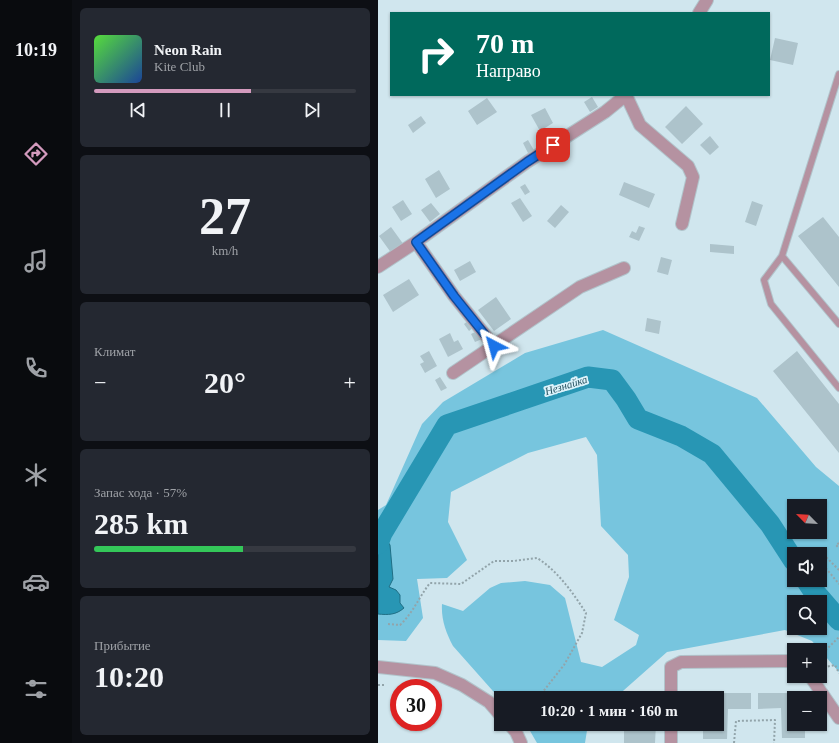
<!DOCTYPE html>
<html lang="ru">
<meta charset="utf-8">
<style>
:root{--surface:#171b24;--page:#242831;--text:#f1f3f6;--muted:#9ea1a6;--line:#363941;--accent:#d39abd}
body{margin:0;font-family:Georgia,serif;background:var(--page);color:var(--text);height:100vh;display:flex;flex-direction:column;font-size:15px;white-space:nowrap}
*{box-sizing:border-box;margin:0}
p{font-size:13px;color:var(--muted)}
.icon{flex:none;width:22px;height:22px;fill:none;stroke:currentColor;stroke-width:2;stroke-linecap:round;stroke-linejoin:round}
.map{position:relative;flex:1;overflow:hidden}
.panel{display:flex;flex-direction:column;gap:8px;padding:8px;background:#0d0f14;width:306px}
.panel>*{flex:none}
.top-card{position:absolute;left:12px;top:12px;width:380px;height:84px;border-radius:0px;box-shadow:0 1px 3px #0004;background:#00695c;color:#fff;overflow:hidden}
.needle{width:26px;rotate:294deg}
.controls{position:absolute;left:409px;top:499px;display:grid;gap:8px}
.controls a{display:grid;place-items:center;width:40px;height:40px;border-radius:0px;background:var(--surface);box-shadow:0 1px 3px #0004;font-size:20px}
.speed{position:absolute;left:12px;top:679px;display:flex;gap:8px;font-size:20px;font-weight:700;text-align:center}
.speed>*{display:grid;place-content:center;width:52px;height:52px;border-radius:50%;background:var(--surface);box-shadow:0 1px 3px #0004;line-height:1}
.speed .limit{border:6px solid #d22;background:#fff;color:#111}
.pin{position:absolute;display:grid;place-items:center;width:34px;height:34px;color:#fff;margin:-17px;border-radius:8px;box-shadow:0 2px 6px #0006}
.me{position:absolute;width:44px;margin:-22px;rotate:321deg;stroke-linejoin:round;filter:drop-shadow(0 0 3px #0008)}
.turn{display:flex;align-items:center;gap:14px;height:84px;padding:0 20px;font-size:18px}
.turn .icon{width:52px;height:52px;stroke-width:2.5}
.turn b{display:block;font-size:28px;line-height:34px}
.big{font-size:30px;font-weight:800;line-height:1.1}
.panel .widget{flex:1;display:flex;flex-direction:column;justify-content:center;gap:6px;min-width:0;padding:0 14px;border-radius:6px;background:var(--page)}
.panel .dial{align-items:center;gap:0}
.dial b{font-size:52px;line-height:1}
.song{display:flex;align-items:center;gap:12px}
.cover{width:48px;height:48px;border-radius:6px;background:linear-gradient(135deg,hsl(110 70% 55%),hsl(220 70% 35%))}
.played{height:4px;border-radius:2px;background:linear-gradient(90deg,var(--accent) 60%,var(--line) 60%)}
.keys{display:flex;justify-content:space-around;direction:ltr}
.heat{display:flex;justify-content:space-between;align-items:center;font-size:22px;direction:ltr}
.charge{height:6px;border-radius:3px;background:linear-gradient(90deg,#34c759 57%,var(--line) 0)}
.trip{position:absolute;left:116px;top:691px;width:230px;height:40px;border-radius:0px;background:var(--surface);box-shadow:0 1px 3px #0004;font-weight:800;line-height:40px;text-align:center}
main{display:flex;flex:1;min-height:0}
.tabs{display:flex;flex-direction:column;width:72px;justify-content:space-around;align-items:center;background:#090b0e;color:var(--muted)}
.tabs .icon{width:28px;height:28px}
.tabs .on{color:var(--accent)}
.tabs b{font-size:18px;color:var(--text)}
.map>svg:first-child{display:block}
</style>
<main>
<nav class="tabs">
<b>10:19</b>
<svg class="icon on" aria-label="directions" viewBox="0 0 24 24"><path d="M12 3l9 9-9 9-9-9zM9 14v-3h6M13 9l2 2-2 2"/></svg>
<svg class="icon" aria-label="music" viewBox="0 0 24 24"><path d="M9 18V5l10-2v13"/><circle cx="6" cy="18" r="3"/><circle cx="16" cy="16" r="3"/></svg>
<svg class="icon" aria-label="phone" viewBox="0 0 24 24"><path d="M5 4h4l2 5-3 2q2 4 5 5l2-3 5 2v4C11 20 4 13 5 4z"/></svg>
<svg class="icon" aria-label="climate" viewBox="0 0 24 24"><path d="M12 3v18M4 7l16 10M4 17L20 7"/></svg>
<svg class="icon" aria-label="car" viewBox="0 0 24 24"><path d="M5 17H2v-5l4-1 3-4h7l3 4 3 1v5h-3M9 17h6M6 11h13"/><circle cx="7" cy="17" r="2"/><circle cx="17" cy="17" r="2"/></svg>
<svg class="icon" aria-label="filters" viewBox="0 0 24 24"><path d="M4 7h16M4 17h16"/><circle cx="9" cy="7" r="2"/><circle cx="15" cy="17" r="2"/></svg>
</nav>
<section class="panel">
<div class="widget">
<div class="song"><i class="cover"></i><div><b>Neon Rain</b><p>Kite Club</p></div></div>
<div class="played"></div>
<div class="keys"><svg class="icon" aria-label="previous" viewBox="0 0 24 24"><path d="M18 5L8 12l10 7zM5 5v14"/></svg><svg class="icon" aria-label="pause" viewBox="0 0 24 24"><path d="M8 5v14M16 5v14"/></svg><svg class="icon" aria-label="next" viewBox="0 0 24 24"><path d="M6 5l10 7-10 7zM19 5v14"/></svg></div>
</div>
<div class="widget dial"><b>27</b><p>km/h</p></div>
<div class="widget"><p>Климат</p>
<div class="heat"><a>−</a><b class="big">20°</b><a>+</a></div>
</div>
<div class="widget"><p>Запас хода · 57%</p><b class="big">285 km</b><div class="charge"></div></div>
<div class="widget"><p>Прибытие</p><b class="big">10:20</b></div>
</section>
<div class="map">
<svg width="461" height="743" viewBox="0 0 461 743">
<rect width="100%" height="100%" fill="#d0e6ee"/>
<path fill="#77c5de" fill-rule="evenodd" d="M225 330 379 398 438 467 461 486V672L434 641 407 630 289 652 237 698H123V700L122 699 75 646C68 633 63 619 64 604L85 611 112 588 123 583 147 581 172 585 187 598 203 662 224 667 258 645 261 635 236 620 251 577 250 555 223 526 219 455 208 437 150 453 73 492 70 522 89 560 69 578 39 579 45 618 28 641 0 640V510L8 505 44 424 65 402 147 353ZM416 506H442V532H416ZM416 554H442V580H416ZM416 602H442V628H416Z
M148 724H210L207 743H159Z"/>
<path fill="#2896b4" stroke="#206f85" d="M0 532 4 533 12 545 15 579 11 587 18 590 22 595V603L26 608C18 615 10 615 0 614Z"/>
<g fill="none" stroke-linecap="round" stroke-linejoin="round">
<path stroke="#2896b4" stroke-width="21" d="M0 544 4 533 69 425 210 377 234 380 248 399 260 419 303 436 334 454 392 524 416 561
M428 580 434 589 461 620"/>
</g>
<path fill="#adc3cb" d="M397 38 420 43 415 65 392 60Z
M214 97 220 107 212 112 206 102Z
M109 98 119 112 99 125 90 111Z
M308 106 325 124 304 144 287 127Z
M167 108 175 123 162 131 153 115Z
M43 116 48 123 35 133 30 125Z
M332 136 341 147 332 155 322 145Z
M150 140 157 152 151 155 145 143Z
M61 170 72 189 58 198 47 179Z
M246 182 277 194 271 208 241 195Z
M147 184 152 192 147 195 142 187Z
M142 198 154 216 145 222 133 203Z
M25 200 34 214 23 221 14 207Z
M374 201 385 205 378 226 367 222Z
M53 203 62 214 52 222 43 210Z
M183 205 191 212 177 228 169 221Z
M445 217 461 237V287L420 236Z
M261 226 267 228 261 241 251 237 254 231 258 233Z
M13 227 26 245 14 254 1 236Z
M332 244 356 246V254L332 252Z
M283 257 294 260 290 275 279 272Z
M92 261 98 272 82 281 76 270Z
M31 279 41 295 15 312 5 295Z
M118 297 133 319 116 331 100 310Z
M269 318 283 321 281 334 267 331Z
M91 320 96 327 91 331 86 324Z
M99 331 104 339 97 342 93 334Z
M72 333 76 342 80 340 85 349 70 357 61 339Z
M51 351 59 366 47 373 42 364 46 362 42 356Z
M419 351 461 404V453L395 371Z
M62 377 69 388 63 391 57 380Z
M325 693H373V709H350L349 739H325V724H339V698H325Z
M380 693H427V698H416V724H427V738H404L403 708 380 709Z
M246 724H278L277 743H246Z"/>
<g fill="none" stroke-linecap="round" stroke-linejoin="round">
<g stroke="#b1c4cb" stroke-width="8">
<path id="service" d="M404 256 461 74
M461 324 404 256 386 280 393 304 461 388"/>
</g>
<g stroke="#b1c4cb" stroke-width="14">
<path id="minor" d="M321 13 329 0
M248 95 262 125 310 166 315 177 304 224
M38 242 76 296 116 346
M0 267 38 242 149 162 227 112 248 95
M75 373 202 287 246 268
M0 667 57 673 84 685 111 702 123 716
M432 676 461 718
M293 698V667L303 662 416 661
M131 724 138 732 143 743
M293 724V743"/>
</g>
<path stroke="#92a4aa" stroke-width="2" stroke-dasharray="2 2" stroke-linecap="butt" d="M461 543 458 545 461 548
M461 570 447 556 442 561 461 584
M10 624 22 625C35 613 41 597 52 583L83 584 116 561H136L159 558C180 571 195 593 208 613L204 633 186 665 160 698
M418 649 422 644 429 650
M442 656 461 637
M442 668 457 665 461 673
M0 685H7
M356 743 358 721 397 720 396 743"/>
<use href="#service" stroke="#b592a1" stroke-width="6"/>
<use href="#minor" stroke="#b592a1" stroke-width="12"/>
</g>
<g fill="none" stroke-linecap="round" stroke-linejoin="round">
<g stroke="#114b97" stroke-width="10">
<path id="route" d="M116 346 76 296 38 242 149 162 175 145"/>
</g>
<use href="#route" stroke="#1a73e8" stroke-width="7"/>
</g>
<g text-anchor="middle" stroke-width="3.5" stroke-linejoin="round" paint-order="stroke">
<g font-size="11" font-style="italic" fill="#25515f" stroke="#ddf4fc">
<text transform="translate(188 385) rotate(-17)" y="4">Незнайка</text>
</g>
</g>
</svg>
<div class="controls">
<a><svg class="needle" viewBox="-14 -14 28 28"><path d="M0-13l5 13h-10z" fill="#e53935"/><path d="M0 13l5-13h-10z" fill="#9ea1a6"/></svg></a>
<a><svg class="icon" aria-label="sound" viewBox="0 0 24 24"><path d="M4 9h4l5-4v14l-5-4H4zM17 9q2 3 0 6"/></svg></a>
<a><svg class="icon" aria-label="search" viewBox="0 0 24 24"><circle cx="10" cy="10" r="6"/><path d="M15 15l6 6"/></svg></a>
<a>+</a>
<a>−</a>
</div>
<div class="speed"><div class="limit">30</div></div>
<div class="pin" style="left:175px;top:145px;background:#d93025"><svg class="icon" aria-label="arrive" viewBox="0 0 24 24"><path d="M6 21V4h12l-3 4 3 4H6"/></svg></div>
<svg class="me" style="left:116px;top:346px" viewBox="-20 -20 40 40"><path d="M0-17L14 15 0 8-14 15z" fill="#1a73e8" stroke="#fff" stroke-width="4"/></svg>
<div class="trip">10:20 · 1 мин · 160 m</div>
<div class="top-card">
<div class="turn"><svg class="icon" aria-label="right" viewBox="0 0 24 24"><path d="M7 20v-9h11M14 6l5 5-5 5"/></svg><div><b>70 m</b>Направо</div></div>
</div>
</div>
</main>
